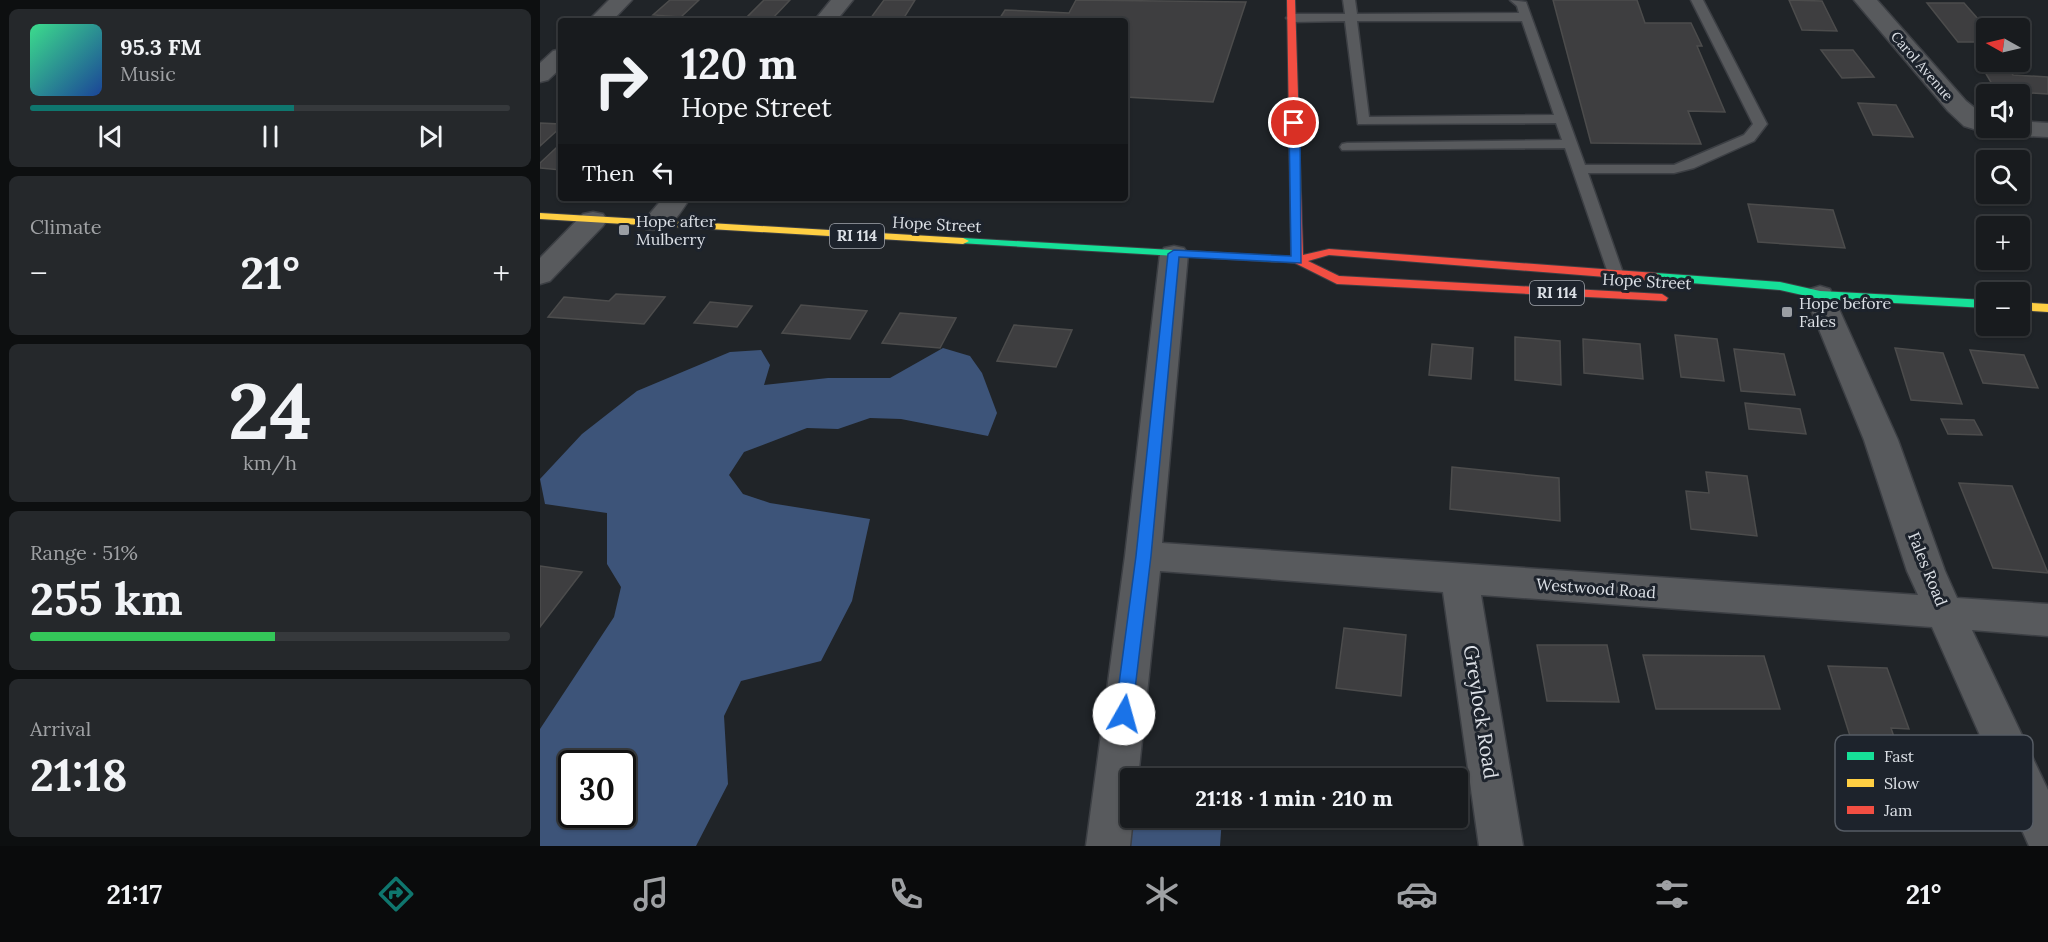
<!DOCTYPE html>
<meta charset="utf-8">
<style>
:root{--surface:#181b1e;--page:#25282b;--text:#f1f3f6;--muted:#9fa1a4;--line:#36393c;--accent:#0f766e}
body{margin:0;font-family:Lora,serif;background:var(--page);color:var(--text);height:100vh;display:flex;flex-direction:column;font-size:22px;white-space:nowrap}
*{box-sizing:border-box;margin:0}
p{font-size:20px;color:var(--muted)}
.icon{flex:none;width:33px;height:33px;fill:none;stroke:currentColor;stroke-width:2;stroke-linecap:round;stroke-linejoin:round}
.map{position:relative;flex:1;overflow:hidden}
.side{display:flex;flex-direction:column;gap:9px;padding:9px;background:#0d0f10;width:540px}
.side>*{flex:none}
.banner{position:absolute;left:18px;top:18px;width:570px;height:183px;border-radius:6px;box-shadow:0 2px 4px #0004,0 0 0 2px var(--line);background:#181b1e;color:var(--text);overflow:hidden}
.needle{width:39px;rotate:278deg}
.controls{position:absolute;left:1436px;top:18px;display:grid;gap:12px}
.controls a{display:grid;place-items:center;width:54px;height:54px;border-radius:6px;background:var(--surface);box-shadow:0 2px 4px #0004,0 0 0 2px var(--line);font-size:30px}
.speed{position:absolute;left:18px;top:750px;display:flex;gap:12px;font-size:30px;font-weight:700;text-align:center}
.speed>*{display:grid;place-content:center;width:78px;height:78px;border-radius:50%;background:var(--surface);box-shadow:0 2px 4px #0004,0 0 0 2px var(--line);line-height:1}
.speed .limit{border:3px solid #111;border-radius:9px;background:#fff;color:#111}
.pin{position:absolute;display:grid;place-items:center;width:51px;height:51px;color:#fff;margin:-26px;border:3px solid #fff;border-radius:50%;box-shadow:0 2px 6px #0007}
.me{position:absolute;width:66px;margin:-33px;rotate:7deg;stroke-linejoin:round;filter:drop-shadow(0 0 4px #0008)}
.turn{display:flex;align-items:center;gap:21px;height:126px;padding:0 24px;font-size:27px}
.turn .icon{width:78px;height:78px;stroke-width:2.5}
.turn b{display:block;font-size:42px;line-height:51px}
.then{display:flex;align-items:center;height:57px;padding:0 24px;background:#0003;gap:12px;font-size:22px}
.big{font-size:45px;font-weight:700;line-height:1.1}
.side .widget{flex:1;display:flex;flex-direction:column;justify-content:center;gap:9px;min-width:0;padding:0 21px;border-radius:9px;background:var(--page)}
.side .dial{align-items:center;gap:0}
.dial b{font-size:78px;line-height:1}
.song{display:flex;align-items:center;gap:18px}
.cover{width:72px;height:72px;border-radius:9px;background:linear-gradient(135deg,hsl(150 70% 55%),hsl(220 70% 35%))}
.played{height:6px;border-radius:3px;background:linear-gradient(90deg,var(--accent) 55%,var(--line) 55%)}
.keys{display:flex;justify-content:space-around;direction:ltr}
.heat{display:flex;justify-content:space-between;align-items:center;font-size:33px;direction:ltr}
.charge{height:9px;border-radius:4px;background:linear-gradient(90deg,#34c759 51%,var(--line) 0)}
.trip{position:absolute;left:580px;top:768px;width:348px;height:60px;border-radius:6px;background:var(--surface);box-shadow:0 2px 4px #0004,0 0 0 2px var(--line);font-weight:700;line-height:60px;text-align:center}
.dock{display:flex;height:96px;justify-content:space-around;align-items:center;background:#0a0b0c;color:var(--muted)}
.dock .icon{width:42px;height:42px}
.dock .current{color:var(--accent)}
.dock b{font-size:27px;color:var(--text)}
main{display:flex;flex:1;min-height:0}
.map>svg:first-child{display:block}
</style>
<main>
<section class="side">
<div class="widget">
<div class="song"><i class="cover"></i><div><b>95.3 FM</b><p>Music</p></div></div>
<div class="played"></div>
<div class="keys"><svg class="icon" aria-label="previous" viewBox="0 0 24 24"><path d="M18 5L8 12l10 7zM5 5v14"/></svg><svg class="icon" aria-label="pause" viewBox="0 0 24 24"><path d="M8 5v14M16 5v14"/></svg><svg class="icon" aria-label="next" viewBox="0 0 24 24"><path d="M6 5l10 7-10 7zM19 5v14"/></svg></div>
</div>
<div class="widget"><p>Climate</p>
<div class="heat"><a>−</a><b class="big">21°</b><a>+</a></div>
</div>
<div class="widget dial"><b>24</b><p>km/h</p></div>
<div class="widget"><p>Range · 51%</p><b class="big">255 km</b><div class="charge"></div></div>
<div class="widget"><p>Arrival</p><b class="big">21:18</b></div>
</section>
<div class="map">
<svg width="1508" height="846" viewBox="0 0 1508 846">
<rect width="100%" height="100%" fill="#202428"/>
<path fill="#3d5479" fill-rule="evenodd" d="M403 348 430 356 442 373 457 413 448 436 361 419 330 418 298 429 267 428 204 452 189 475 203 494 230 503 330 519 312 601 281 661 201 681 184 716 188 784 156 846H0V729L74 617 81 587 67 564V513L5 504 0 479 42 434 97 391 190 352 221 350 230 365 224 385 288 378H350ZM32 764H82V814H32Z
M591 818H682L680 846H584Z"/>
<path fill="#3e3e40" stroke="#4c4c4c" stroke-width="1.5" d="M130 0H159L141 17 113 15Z
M224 0H250L232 19 207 17Z
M344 0H375L362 21 330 19Z
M536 0 706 2 673 102 585 97V21H458L465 10 529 13Z
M1013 0H1097L1105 23H1151L1162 46H1157L1185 112 1148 111 1161 144 1051 143Z
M1249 0 1282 1 1297 31 1262 30Z
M1387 3H1424L1446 28V42H1418Z
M1281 50H1313L1334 77 1302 78Z
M1439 62 1466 63 1473 75 1508 77V94L1473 92 1470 86 1452 84Z
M1318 103 1356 105 1373 137 1333 135Z
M0 123 21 124V127L0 146Z
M16 148 21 149V170L0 168V163Z
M1208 204 1293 210 1305 248 1218 242Z
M76 294 125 297 104 324 8 317 24 297 69 301Z
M170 302 212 306 197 327 154 323Z
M261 305 327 311 310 339 242 333Z
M360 313 416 318 400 348 342 343Z
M474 325 532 330 516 367 457 361Z
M1135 335 1177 339 1184 381 1141 377Z
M975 337 1020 341 1021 385 975 380Z
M1043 339 1100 344 1103 379 1044 373Z
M892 344 933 348 931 379 889 375Z
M1355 348 1403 353 1422 404 1371 400Z
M1194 349 1244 354 1255 395 1201 391Z
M1430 350 1484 355 1498 388 1443 383Z
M1205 403 1260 409 1266 434 1209 429Z
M1401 419 1434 420 1442 435 1408 434Z
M912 467 1019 478 1020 521 910 509Z
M1166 472 1207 476 1217 536 1151 529 1146 491 1169 493Z
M1419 483 1472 486 1508 573 1453 568Z
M0 566 42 572 0 627Z
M804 628 866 635 861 696 796 688Z
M997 645H1067L1079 702 1007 701Z
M1103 655 1224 656 1240 709H1116Z
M1288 666 1347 668 1369 729 1351 728 1366 773 1321 771Z"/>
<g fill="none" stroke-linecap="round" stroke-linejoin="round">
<g stroke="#3c3f44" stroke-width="3">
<path id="lane" d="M803 0H815L817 14 979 13 977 6 970 0 986 2 1045 165H1134L1204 135 1213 124 1151 0H1163L1227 124 1214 141 1154 168 1134 173H1048L1083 273 1075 278 1069 276 1025 148 802 150 800 147 802 144 807 143 1022 140 1016 123 818 124 805 21 752 22 746 18 752 14H805ZM817 21H982L1014 115 829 117Z"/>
</g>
<g stroke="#3c3f44" stroke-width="3">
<path id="street" d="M69 0H92L72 21H48Z
M291 0H313L296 21H274Z
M1314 0H1337L1426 101 1446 117V128H1479V121L1508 123V137L1460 135 1437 130 1424 126 1408 111Z
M21 49V68L8 80 0 82V63L13 51Z
M123 198H150C139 215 129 234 106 229L102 223Z
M53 212 63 214 67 220 63 226 10 281 0 284V258L43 214Z
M634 246 644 248 648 254 622 543 1378 595 1367 571 1324 440 1265 295 1270 289 1280 286 1290 289 1358 440 1405 571 1417 598 1508 604V636L1432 630 1508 790V846H1489L1392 627 941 595 983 846H939L903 592 620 571 598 778H591V818H593L590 846H546L585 556 620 254 624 248Z"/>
</g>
<g stroke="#3c3f44" stroke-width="2">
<path id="fast" d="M423 238 736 256 742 259 736 262 419 243 417 241Z
M1116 273 1240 282 1280 291 1446 300V308L1280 299 1240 290 1112 280 1110 277Z"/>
</g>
<g stroke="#3c3f44" stroke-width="2">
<path id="slow" d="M0 213 423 238 429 241 423 244 0 219Z
M1479 302 1508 304V312L1479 310Z"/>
</g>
<g stroke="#3c3f44" stroke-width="2">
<path id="jam" d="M747 0H755L763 255 789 249 1116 273 1122 277 1116 281 789 255 768 261 799 276 1122 294 1128 298 1126 301 797 284 755 263 732 261 730 259 732 257 751 256Z"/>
</g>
<use href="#lane" fill="#585a5d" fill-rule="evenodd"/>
<use href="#street" fill="#585a5d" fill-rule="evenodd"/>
<use href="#fast" fill="#16e098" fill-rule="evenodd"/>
<use href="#slow" fill="#ffcf43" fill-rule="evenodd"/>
<use href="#jam" fill="#f24e42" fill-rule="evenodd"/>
</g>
<path fill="#1a73e8" stroke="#114b97" stroke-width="1.5" d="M754 120 760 123 761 263 639 257 611 556 592 714 590 719 584 722 578 719 575 714 596 556 628 254 634 250 751 256 749 123Z"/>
<g fill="#9a9ea4" stroke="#1d232c" stroke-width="2">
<rect x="78" y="224" width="12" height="12" rx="3"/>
<rect x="1241" y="306" width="12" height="12" rx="3"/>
</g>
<g text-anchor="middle" stroke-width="6" stroke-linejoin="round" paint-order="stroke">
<g font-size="14" fill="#dce0e6" stroke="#1d232c">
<text transform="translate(1382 66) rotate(49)" y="5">Carol Avenue</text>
</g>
<g fill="#1d232c" stroke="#a3a7ae" stroke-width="1.5">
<rect x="290" y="224" width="54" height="24" rx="4.5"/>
<rect x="990" y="281" width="54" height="24" rx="4.5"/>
</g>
<g font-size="15" font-weight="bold" fill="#dce0e6">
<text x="317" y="241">RI 114</text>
<text x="1017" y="298">RI 114</text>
</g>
<g font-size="16" fill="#dce0e6" stroke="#1d232c" text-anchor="start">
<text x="96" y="227">Hope after<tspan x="96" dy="18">Mulberry</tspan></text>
<text x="1259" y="309">Hope before<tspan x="1259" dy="18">Fales</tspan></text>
</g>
<g font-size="16" fill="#dce0e6" stroke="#1d232c">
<text transform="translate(397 224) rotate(3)" y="6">Hope Street</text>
<text transform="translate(1107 281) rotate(3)" y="6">Hope Street</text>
<text transform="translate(1388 569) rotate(68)" y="6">Fales Road</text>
<text transform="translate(1056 588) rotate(4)" y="6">Westwood Road</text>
</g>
<g font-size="20" fill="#dce0e6" stroke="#1d232c">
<text transform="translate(941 712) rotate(81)" y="7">Greylock Road</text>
</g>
</g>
<rect x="1295" y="735" width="198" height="96" rx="9" fill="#1d232c" stroke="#565c64" stroke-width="1.5"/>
<rect x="1307" y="752" width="27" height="8" fill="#16e098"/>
<rect x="1307" y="779" width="27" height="8" fill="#ffcf43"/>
<rect x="1307" y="806" width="27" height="8" fill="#f24e42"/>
<g font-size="16" fill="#dce0e6">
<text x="1344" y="762">Fast</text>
<text x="1344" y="789">Slow</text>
<text x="1344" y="816">Jam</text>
</g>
</svg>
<div class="controls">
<a><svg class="needle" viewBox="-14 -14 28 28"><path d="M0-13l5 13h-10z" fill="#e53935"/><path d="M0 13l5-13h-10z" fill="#9fa1a4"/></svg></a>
<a><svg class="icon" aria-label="sound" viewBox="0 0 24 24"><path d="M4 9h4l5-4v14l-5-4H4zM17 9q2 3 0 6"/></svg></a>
<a><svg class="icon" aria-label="search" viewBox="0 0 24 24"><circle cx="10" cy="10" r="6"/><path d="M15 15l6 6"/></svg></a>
<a>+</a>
<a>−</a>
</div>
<div class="speed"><div class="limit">30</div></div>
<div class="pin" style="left:754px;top:123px;background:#d93025"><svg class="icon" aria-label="arrive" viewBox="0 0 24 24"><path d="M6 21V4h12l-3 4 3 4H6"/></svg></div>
<svg class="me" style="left:584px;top:714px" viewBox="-20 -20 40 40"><circle r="19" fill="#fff"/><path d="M0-13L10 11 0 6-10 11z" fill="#1a73e8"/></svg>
<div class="trip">21:18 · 1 min · 210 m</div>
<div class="banner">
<div class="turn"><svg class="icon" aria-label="right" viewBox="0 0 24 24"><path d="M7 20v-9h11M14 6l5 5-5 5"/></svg><div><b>120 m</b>Hope Street</div></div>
<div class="then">Then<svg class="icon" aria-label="left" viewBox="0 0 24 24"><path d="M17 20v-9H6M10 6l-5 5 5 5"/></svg></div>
</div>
</div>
</main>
<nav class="dock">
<b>21:17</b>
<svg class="icon current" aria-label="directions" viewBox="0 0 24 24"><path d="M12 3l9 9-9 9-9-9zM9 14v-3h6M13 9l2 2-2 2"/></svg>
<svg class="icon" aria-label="music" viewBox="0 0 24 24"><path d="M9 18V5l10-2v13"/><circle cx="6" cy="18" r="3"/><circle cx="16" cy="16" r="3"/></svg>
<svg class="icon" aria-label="phone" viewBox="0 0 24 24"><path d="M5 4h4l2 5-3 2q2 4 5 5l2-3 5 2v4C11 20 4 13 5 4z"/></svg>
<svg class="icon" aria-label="climate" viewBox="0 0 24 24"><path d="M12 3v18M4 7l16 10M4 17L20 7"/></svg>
<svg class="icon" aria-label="car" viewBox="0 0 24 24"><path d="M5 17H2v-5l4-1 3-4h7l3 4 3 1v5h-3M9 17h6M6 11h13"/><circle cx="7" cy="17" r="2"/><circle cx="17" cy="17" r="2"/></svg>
<svg class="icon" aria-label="filters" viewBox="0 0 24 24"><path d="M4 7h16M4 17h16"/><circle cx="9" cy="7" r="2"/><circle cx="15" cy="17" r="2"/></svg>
<b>21°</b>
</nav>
